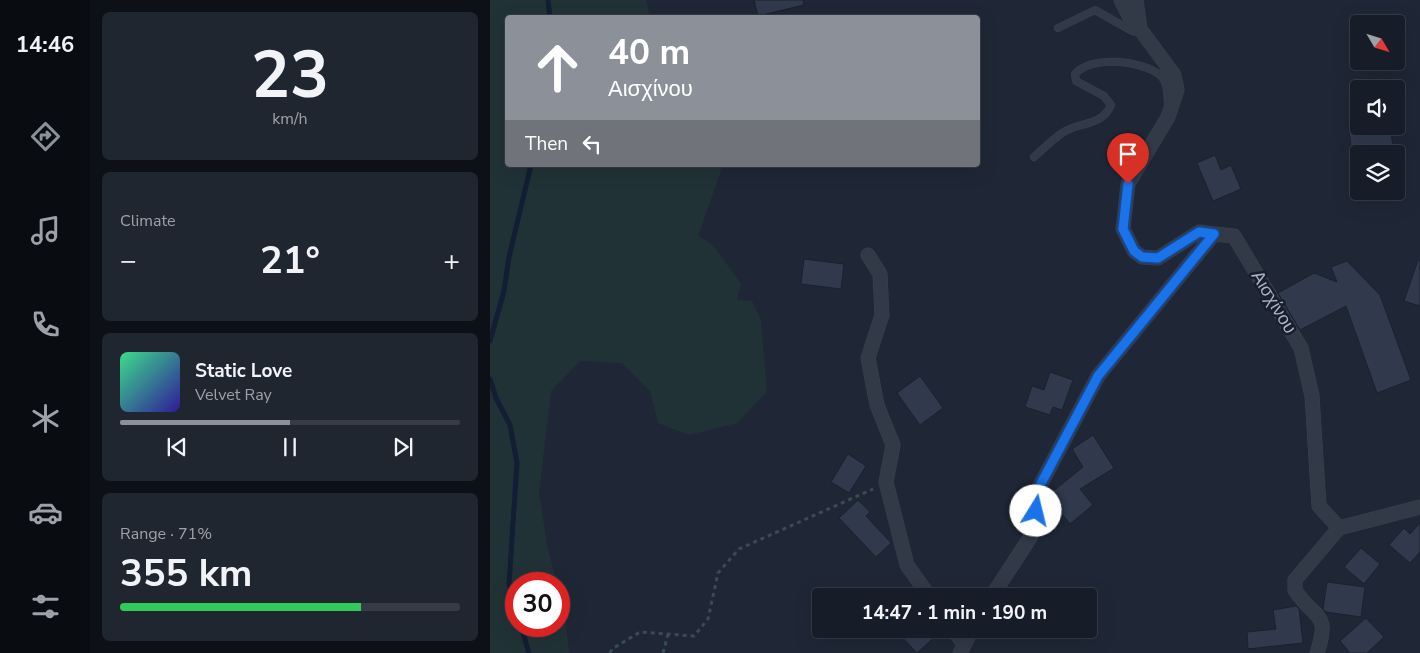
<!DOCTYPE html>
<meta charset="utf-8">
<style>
:root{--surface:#171d28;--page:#202630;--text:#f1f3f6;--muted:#9ea2a8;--line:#363b45;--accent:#8c9099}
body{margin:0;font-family:"Nunito Sans",sans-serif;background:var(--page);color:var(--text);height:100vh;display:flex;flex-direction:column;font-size:19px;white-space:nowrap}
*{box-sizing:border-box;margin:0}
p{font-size:16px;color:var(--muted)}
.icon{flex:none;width:28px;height:28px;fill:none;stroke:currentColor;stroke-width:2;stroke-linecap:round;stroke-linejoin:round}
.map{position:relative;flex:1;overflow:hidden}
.panel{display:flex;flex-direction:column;gap:12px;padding:12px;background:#0d1016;width:400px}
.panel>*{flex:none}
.guide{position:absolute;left:15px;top:15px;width:475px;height:152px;border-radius:5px;box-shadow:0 5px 20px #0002,0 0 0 1px var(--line);background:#8c9099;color:#fff;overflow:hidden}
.needle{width:32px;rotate:128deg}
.controls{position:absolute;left:860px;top:15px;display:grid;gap:10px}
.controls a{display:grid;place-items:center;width:55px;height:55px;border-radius:5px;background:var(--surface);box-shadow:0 5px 20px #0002,0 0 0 1px var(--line);font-size:25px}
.speed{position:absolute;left:15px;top:572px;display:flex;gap:10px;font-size:25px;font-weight:700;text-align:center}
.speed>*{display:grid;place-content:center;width:65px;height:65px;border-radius:50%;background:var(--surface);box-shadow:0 5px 20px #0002,0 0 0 1px var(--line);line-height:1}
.speed .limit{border:8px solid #d22;background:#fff;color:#111}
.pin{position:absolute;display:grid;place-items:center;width:42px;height:42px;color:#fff;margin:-51px -21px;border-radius:50% 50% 50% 0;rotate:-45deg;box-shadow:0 0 5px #0007}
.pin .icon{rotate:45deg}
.me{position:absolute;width:55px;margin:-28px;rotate:9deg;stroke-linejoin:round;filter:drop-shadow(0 0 4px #0008)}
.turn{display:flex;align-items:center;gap:18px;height:105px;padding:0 20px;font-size:22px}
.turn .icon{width:65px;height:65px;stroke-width:2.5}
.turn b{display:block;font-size:35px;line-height:42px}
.then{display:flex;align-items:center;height:48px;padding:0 20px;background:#0003;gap:10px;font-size:19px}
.big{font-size:38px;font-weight:700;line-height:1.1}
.panel .tile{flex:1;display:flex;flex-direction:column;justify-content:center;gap:8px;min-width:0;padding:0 18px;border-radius:8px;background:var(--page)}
.panel .dial{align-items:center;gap:0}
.dial b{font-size:65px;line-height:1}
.song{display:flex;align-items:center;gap:15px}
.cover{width:60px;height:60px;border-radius:8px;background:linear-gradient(135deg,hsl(150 70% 55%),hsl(250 70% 35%))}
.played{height:5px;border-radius:2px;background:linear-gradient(90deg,var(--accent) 50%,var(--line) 50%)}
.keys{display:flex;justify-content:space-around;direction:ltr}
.heat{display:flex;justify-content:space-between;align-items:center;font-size:28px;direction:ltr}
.charge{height:8px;border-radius:4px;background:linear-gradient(90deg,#34c759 71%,var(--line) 0)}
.trip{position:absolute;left:322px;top:588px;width:285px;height:50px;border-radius:5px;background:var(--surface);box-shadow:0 5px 20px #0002,0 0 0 1px var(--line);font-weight:700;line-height:50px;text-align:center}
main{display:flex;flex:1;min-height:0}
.menu{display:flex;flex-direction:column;width:90px;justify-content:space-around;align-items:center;background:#090c10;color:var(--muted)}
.menu .icon{width:35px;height:35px}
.menu .on{color:var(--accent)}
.menu b{font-size:22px;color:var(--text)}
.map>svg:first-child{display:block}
</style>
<main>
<nav class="menu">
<b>14:46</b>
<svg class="icon on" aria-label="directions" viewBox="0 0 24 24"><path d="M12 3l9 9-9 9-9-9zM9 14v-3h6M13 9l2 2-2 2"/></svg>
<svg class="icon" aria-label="music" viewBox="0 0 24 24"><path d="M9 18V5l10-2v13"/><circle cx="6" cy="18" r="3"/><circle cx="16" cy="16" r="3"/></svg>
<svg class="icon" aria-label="phone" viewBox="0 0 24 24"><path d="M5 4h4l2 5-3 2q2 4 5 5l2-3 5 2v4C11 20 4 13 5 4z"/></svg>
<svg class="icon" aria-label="climate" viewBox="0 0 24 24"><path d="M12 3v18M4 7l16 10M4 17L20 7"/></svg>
<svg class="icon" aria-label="car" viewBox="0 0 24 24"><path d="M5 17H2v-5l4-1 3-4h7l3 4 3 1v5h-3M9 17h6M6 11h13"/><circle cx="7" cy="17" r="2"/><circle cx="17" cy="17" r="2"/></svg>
<svg class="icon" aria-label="filters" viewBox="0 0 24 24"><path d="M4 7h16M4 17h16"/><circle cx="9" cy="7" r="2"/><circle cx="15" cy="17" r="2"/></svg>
</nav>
<section class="panel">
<div class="tile dial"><b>23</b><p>km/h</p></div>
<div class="tile"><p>Climate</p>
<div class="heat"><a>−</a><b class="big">21°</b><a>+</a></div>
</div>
<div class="tile">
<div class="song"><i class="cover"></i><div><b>Static Love</b><p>Velvet Ray</p></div></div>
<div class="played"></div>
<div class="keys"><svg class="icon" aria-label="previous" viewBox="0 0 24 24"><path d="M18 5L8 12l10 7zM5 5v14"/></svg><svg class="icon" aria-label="pause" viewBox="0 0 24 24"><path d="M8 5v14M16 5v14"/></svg><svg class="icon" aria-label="next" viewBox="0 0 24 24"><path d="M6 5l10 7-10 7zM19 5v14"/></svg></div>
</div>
<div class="tile"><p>Range · 71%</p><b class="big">355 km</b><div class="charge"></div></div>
</section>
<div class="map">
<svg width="930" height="653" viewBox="0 0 930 653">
<rect width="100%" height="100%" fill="#1f2736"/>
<path fill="#213237" d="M0 0H156L160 17 18 18V165H233L208 236 222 244 251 284 247 300 262 301 271 320 277 392 247 423 199 435 168 423 160 391 132 363 90 361 61 391 49 492 57 546 67 584H26V626H69V592L75 617 79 653H0Z"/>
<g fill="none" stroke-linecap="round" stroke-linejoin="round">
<path stroke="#131d33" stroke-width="5" d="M58 0 60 18
M0 341 14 291 19 257 41 165
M0 379 6 398 20 425 27 463 19 584 26 610
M31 626 39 653"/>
</g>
<path fill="#313a4d" stroke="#1a202d" d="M264 0H313L314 5 268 16Z
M858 126H900L903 146 862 152Z
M725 155 731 170 741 165 751 189 723 201 707 163Z
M314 259 354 264 351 289 311 284Z
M928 260H930V306L914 301Z
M857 261 890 295 921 380 887 393 856 306 810 330 788 293 824 273 847 282 841 267Z
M560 372 583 380 572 410 563 407 560 415 535 407 542 386 554 390Z
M430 376 453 408 430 425 407 393Z
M603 435 624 468 590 489 603 505 580 524 557 496 593 467 582 449Z
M358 454 376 466 359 493 341 482Z
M368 500 380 512 376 516 401 543 386 557 349 518Z
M930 523V552L920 563 899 545 914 528 920 534Z
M871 548 890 564 874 584 854 567Z
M837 582 875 587 871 617 836 612 833 609Z
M806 606 809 609 813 643 758 649 757 632 786 629 783 610Z
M876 618 894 637 877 653H860L850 641Z
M404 629H440L446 636 427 653Z"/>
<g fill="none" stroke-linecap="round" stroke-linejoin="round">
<g stroke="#3c4250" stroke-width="8">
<path id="service" d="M568 28 605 10 642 31 652 33
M544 157C553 149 562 140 572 133 589 121 612 127 621 105L614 96 586 81 585 74C601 55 651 60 670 75 678 82 677 94 678 104"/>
</g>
<g stroke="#3c4250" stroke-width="15">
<path id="minor" d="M631 0 640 18 649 21
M646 0 650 29 684 75 687 90 678 117 638 184 633 229 644 251 652 257 668 258 709 232 724 234
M378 255 390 274 392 315 378 358 387 405 403 445 396 482 417 565 439 596
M502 596 545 530 546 493 608 376 724 234 744 236 811 348 822 396 829 506 849 528 930 507
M463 629 473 643
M470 653 482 629
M827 653C841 611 825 621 805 590V580L849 528"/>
</g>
<path stroke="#394c50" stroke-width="3" stroke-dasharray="4 4" stroke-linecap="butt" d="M120 653 122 649 150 632 204 636 218 619 228 573 249 549 383 489
M173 653 178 634"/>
<use href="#service" stroke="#323947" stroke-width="7"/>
<use href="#minor" stroke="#323947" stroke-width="14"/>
</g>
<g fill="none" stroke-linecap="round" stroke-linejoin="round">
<g stroke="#114b97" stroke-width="12">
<path id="route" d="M546 511V493L608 376 724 234 709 232 668 258 652 257 644 251 633 229 638 184"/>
</g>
<use href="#route" stroke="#1a73e8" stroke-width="9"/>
</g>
<g text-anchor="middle" stroke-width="5" stroke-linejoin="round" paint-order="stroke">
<g font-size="18" fill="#acb3c4" stroke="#181e2b">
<text transform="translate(784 302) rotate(59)" y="6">Αισχίνου</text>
</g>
</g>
</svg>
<div class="controls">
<a><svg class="needle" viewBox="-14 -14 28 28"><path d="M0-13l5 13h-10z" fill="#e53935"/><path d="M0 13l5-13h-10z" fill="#9ea2a8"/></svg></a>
<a><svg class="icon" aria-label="sound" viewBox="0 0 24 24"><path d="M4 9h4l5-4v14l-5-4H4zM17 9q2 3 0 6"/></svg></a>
<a><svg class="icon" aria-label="layers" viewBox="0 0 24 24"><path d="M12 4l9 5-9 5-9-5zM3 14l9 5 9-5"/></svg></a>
</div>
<div class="speed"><div class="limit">30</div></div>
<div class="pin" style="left:638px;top:184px;background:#d93025"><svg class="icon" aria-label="arrive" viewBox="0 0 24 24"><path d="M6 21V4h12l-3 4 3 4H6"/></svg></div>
<svg class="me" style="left:546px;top:511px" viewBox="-20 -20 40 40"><circle r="19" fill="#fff"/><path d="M0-13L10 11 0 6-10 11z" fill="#1a73e8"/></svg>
<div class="trip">14:47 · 1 min · 190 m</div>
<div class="guide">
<div class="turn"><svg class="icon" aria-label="ahead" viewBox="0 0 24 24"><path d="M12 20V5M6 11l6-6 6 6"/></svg><div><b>40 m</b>Αισχίνου</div></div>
<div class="then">Then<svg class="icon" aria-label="left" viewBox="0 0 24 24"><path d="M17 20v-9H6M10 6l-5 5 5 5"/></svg></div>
</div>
</div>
</main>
